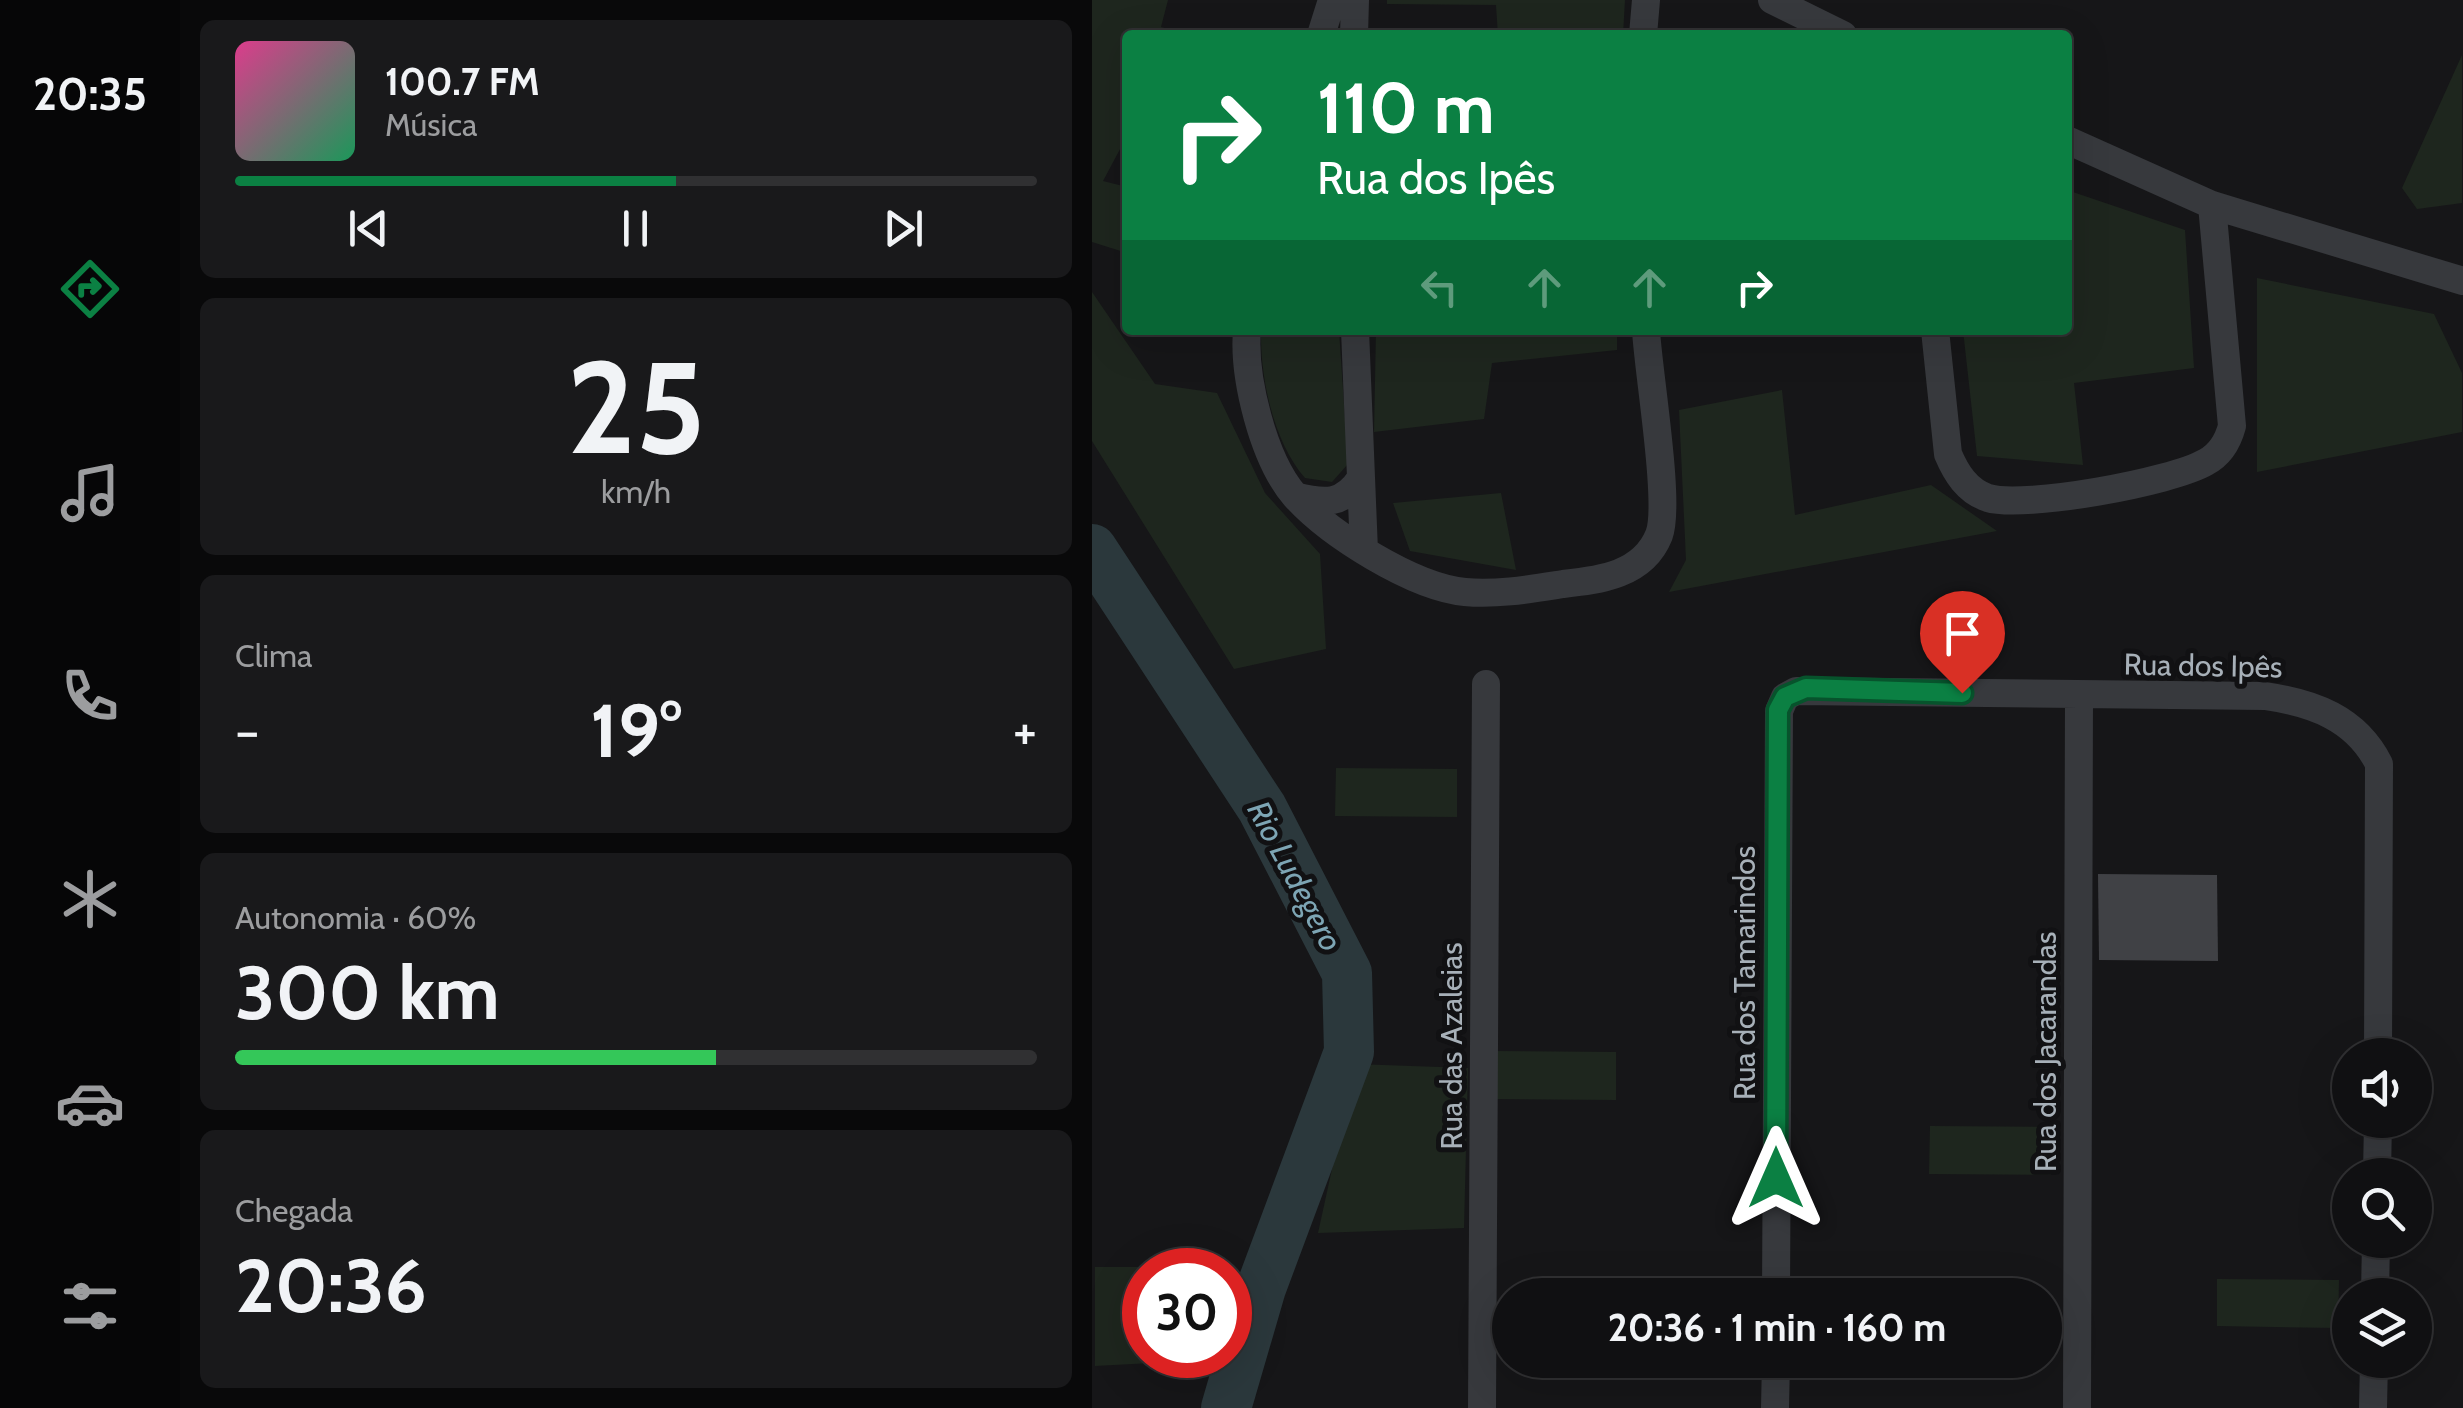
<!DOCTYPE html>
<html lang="pt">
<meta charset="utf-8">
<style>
:root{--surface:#101012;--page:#19191b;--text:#f1f3f6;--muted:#9c9d9f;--line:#303032;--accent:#0b8043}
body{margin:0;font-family:Cabin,sans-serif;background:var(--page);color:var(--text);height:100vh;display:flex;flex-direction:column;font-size:38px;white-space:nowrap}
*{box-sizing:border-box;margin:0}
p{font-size:32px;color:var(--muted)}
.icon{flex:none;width:55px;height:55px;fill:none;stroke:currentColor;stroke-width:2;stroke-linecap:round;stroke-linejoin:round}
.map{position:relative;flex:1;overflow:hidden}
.panel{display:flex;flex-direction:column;gap:20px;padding:20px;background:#09090a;width:912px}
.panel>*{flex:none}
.banner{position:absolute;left:30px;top:30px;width:950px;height:305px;border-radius:10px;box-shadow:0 10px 40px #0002,0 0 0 2px var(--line);background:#0b8043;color:#fff;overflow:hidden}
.buttons{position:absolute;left:1240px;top:1038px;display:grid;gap:20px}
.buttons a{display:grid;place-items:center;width:100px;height:100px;border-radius:50%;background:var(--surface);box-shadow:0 10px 40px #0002,0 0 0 2px var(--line);font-size:50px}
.speed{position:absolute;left:30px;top:1248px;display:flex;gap:20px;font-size:50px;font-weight:700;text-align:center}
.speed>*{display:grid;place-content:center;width:130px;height:130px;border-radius:50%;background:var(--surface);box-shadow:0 10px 40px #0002,0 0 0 2px var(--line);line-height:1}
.speed .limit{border:15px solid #d22;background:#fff;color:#111}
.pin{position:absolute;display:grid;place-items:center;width:85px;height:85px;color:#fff;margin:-102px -42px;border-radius:50% 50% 50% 0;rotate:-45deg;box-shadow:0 0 10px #0007}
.pin .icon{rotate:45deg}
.me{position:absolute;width:110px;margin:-55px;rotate:0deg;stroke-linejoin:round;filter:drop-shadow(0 0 8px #0008)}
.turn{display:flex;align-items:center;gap:35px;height:210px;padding:0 30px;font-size:45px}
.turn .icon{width:130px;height:130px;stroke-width:2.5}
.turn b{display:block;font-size:70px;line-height:85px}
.lanes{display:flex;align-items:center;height:95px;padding:0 30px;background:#0003;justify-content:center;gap:50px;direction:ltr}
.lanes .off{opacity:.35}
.big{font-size:75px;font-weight:700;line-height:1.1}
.panel .tile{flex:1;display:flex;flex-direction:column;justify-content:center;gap:15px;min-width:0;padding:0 35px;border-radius:15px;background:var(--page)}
.panel .dial{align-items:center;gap:0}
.dial b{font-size:130px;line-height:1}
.song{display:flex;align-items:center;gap:30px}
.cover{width:120px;height:120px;border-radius:15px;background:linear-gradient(135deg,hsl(330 70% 55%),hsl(150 70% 35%))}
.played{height:10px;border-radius:5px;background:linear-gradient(90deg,var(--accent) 55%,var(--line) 55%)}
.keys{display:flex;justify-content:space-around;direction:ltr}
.heat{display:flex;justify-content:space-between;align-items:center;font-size:55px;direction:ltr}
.charge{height:15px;border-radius:8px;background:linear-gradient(90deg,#34c759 60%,var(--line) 0)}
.trip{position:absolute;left:400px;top:1278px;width:570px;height:100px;border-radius:50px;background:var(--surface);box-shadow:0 10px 40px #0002,0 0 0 2px var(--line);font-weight:700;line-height:100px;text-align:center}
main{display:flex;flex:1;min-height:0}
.dock{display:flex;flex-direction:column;width:180px;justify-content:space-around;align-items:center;background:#060607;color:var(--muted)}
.dock .icon{width:70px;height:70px}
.dock .active{color:var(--accent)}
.dock b{font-size:45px;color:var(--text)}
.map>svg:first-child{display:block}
</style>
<main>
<nav class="dock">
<b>20:35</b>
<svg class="icon active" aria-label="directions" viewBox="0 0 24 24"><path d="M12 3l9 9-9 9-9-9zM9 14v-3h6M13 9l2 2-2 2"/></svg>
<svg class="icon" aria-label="music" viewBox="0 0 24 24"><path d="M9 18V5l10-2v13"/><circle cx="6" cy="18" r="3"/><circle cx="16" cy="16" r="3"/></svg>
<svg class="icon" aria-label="phone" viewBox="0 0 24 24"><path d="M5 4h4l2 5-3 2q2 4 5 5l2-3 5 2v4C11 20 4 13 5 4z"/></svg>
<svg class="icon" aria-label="climate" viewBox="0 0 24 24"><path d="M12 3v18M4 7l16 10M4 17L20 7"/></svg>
<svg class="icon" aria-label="car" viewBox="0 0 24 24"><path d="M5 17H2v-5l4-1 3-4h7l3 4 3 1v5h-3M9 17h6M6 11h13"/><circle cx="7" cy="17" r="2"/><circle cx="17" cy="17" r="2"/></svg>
<svg class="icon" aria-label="filters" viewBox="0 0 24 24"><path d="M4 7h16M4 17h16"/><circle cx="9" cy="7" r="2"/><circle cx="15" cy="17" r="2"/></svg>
</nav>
<section class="panel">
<div class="tile">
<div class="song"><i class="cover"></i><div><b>100.7 FM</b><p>Música</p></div></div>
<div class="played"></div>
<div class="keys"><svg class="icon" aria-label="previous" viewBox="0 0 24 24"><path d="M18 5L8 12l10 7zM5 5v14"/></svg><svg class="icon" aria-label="pause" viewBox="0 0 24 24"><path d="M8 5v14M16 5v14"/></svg><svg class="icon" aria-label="next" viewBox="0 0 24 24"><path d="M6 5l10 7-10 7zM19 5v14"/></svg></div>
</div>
<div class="tile dial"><b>25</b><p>km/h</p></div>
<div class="tile"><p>Clima</p>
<div class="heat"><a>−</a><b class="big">19°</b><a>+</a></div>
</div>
<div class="tile"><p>Autonomia · 60%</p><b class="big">300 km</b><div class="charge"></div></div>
<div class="tile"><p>Chegada</p><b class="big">20:36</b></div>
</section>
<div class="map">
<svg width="1371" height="1408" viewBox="0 0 1371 1408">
<rect width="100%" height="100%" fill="#161618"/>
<path fill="#1e261e" d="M0 0H76L69 27 99 35H35V136L11 181 35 187V253L0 242Z
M295 0H533L531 35H406L404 5 295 4Z
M1370 55V203L1325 209 1310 188Z
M975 190 1093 230 1102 368 982 383 991 465 885 456 871 330H975V276L981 275 980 212 975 211Z
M1165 278 1342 314 1370 373V432L1165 472Z
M0 292 63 384 125 393 173 493 228 554 234 649 142 669 0 441Z
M169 330H247L256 464 240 482 213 478C181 441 168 377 169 330Z
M284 330H525V350L400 363 392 419 282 432Z
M690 390 703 515 839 485 905 531 577 592 594 560 587 410Z
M409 493 424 570 318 551 301 503Z
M244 768 365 769V817L243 816Z
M402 1051 524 1052V1100L402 1099Z
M263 1064 376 1068 372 1228 226 1233Z
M838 1126 959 1127V1175L837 1174Z
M3 1267H136L52 1270V1355H98L96 1361 3 1366Z
M1125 1279 1247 1280 1246 1328 1125 1326Z"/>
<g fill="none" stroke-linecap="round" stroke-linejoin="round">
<path stroke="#2b383c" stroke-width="50" d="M0 549 170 808 255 973 257 1052 169 1288 134 1408"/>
</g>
<path fill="#404145" d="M1006 874 1125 875 1126 961 1007 960Z"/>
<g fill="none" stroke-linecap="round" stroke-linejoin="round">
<path stroke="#37393d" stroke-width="28" d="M680 0 751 35
M229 35 240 0
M262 35 263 0
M551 35 554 0
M975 140 1120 205 1371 281
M155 330C151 377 171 459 203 496 237 534 321 587 373 592 405 595 439 589 471 584 508 580 551 575 567 535 579 504 556 371 554 330
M263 330 272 551
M843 330 856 454C864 473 875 491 896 498 932 509 1080 482 1114 462 1129 454 1136 441 1140 426L1120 205
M203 496C233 504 251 505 269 478
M1285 1175 1286 1120
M684 1295 687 711 693 697 704 691 1173 696C1221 703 1264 718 1287 764L1286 1055
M1283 1295 1284 1240
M390 1408 394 684
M683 1408 684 1360
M985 1408 987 696
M1281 1408 1282 1360"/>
</g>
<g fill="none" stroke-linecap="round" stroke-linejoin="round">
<g stroke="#07532c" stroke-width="25">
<path id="route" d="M684 1178 686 710 693 697 714 688 870 693"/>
</g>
<use href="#route" stroke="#0b8043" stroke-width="18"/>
</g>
<g text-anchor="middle" stroke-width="10" stroke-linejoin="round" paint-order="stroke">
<g font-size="30" fill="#a7b0b8" stroke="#111113">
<text transform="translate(1111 666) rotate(1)" y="10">Rua dos Ipês</text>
<text transform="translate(653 973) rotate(-90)" y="10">Rua dos Tamarindos</text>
<text transform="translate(360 1046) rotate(-90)" y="10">Rua das Azaleias</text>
<text transform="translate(954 1052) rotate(-90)" y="10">Rua dos Jacarandas</text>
</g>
<g font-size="32" font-style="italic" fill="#7da5b4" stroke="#111113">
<text transform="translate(203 876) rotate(62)" y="11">Rio Ludegero</text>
</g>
</g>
</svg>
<div class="buttons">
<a><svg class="icon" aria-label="sound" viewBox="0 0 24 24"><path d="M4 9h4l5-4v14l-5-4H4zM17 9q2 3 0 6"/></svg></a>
<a><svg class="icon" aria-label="search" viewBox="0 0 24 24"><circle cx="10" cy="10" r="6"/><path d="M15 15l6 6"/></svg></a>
<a><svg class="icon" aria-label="layers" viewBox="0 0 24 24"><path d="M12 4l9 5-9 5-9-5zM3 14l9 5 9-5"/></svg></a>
</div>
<div class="speed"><div class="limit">30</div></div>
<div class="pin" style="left:870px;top:693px;background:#d93025"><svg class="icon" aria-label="arrive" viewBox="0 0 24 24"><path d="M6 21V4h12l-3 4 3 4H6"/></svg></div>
<svg class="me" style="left:684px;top:1178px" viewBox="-20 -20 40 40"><path d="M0-17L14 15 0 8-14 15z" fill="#0b8043" stroke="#fff" stroke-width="4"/></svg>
<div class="trip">20:36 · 1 min · 160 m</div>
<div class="banner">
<div class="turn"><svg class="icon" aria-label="right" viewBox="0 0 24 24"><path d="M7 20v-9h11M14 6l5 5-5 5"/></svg><div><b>110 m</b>Rua dos Ipês</div></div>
<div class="lanes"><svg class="icon off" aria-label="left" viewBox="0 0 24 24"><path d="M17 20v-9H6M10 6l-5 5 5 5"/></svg><svg class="icon off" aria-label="ahead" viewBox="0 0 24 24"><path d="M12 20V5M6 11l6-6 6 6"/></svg><svg class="icon off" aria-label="ahead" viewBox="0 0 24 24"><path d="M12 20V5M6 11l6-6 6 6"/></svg><svg class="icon" aria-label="right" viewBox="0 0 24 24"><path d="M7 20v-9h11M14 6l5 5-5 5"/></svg></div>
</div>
</div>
</main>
